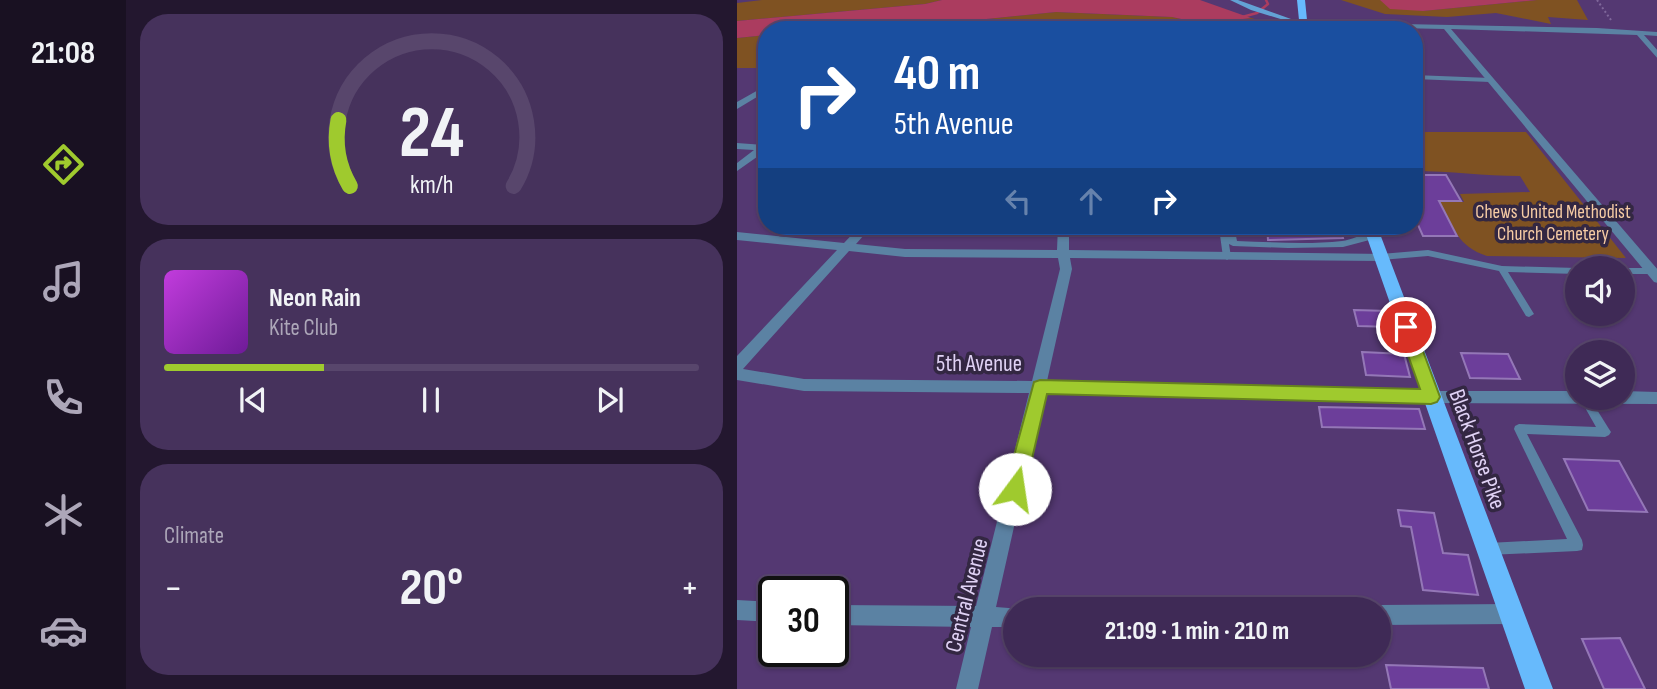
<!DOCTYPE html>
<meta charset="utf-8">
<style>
:root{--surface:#3f2a56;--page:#46325c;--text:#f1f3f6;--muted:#ada7b9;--line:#58466c;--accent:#9fca2e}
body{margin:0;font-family:"Sofia Sans Condensed",sans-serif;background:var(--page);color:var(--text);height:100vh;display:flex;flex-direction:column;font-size:26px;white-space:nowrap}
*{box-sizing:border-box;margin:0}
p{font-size:23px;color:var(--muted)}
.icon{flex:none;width:38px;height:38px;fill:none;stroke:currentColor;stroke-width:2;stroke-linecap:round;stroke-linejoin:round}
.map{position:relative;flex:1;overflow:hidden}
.drawer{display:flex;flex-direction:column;gap:14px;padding:14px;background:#23172f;width:611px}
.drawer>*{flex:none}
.hud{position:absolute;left:21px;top:21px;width:665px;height:214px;border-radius:28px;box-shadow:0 2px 5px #0004,0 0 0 2px var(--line);background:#1a4fa0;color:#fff;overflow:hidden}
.tools{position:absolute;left:828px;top:256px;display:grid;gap:14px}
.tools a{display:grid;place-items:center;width:70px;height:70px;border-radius:50%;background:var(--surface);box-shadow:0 2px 5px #0004,0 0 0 2px var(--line);font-size:35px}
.speed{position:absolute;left:21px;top:576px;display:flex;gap:14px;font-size:35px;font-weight:700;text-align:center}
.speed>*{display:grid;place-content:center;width:91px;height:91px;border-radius:50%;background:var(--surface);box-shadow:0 2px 5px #0004,0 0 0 2px var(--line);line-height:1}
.speed .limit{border:4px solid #111;border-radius:10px;background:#fff;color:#111}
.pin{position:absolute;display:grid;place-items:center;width:60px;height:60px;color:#fff;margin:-30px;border:4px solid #fff;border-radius:50%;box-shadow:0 2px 7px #0007}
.me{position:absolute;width:77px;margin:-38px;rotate:14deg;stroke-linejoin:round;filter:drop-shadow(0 0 5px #0008)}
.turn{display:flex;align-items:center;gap:24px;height:147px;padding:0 21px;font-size:32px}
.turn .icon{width:91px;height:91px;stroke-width:2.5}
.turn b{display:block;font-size:49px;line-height:60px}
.lanes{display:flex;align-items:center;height:66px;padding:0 21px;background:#0003;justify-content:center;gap:35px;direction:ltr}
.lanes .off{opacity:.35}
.big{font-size:52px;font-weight:700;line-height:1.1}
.drawer .widget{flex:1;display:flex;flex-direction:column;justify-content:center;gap:10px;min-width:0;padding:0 24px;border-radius:28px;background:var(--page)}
.drawer .dial{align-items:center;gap:0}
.dial svg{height:182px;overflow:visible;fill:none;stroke:var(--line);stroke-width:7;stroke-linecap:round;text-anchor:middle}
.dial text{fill:var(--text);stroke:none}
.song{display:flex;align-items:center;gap:21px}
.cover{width:84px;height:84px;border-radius:10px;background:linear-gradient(135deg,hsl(290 70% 55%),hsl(280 70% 35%))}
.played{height:7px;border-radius:4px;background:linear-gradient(90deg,var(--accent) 30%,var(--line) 30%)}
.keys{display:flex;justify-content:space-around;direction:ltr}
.heat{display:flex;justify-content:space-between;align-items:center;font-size:38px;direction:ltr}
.trip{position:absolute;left:266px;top:597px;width:388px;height:70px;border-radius:35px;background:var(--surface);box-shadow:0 2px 5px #0004,0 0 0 2px var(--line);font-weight:700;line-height:70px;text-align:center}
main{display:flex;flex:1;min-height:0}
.tab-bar{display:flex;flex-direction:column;width:126px;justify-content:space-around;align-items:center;background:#191122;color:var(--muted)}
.tab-bar .icon{width:49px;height:49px}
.tab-bar .on{color:var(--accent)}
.tab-bar b{font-size:32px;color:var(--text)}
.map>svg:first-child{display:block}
</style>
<main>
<nav class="tab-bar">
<b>21:08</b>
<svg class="icon on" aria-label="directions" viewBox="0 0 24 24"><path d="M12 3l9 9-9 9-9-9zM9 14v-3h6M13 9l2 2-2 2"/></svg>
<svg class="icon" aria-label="music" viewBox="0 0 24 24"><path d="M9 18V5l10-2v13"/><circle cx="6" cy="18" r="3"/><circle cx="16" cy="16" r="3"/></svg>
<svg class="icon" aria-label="phone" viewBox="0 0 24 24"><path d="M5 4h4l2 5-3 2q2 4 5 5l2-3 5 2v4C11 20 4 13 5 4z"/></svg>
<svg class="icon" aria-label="climate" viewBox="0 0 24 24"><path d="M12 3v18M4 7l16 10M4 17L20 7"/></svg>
<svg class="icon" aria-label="car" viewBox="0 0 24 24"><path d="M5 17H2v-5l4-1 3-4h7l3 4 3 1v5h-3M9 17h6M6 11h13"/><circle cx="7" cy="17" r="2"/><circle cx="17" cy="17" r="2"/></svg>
</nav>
<section class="drawer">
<div class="widget dial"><svg viewBox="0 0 100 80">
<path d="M14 69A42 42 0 1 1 86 69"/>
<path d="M14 69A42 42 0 0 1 9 40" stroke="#9fca2e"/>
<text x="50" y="56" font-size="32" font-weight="700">24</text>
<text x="50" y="72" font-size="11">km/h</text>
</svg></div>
<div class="widget">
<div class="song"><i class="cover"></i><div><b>Neon Rain</b><p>Kite Club</p></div></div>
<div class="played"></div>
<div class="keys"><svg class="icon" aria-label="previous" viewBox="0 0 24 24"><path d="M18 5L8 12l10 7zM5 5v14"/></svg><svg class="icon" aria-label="pause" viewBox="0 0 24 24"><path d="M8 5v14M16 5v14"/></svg><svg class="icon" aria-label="next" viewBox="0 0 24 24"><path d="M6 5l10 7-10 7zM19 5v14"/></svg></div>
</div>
<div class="widget"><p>Climate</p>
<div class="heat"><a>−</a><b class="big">20°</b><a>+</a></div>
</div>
</section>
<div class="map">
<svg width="921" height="689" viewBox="0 0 921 689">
<rect width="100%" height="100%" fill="#543872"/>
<path fill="#7f5222" d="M25 0H205L188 4 0 21V3Z
M604 0H643L685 11 800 0H840L851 20 811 17 814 24 759 13 710 17 648 14Z
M319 12 435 17 467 24 514 18 534 23 517 30H182L230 21Z
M30 35V68H0V38Z
M677 132H789L889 258 750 256C720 246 717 228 703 202H727L723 194 793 192 783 176C747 176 713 171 677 171Z"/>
<path fill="#ab3c5f" d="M205 0H463L514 18 467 24 435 17 319 12 230 21 182 30H30V35L0 38V21L188 4Z
M643 0H800L686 11 653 9Z"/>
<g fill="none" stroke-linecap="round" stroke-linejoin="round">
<path stroke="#ab3c5f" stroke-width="2.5" d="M505 17 520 13 531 4 529 0"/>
</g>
<path fill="#6c3e9a" stroke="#9477b7" stroke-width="2" d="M677 175H709L724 201H702L720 236H686L677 216Z
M530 226H603L606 238 531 240Z
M617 310 651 311 655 327 621 326Z
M625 352 667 354 673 377 629 375Z
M724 353 771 354 783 379 733 378Z
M582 407 682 409 688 429 585 427Z
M827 459 882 461 910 512 851 510Z
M661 510 697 513 706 553 731 555 741 595 686 590 674 527 664 526Z
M883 638 908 689H867L845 639Z
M649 665 746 668 752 689H654Z"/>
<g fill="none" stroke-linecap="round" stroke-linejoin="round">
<path stroke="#7f679a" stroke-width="2" stroke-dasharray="2 2.5" stroke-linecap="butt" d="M860 0 874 20"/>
<path fill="#5b82a3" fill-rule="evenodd" d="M677 75 753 78 756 80 753 82 677 79Z
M448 226H456L455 231 490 232 489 226H497L500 241C534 242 570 245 605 241 617 240 629 230 641 236L640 238 606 247 551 248 496 246 492 244 494 257 490 260 486 257 483 235H448Z
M691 250 765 266 840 268V274L771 272 797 314 792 317 789 316 762 271 691 256 644 260 640 257 644 254Z
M886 268H914L918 271 914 274H886Z
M842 397H852L872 429 874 432 872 435 868 437 790 434 845 540 846 545 845 550 840 551 751 555 746 554 745 549 746 544 751 543 830 539 777 429 778 426 782 424 859 427Z"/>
<path fill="#5b82a3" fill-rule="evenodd" d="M565 22 860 28 921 32V36L907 35 921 51V59L900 35 714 29 921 270V283L917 282 707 29 566 26 557 30H547Z
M30 85V91L0 109V102Z
M0 143 28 145 30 150 0 171V163L17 150 0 149Z
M123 226H135L119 244 168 249 320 250 321 226H332V250L648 254 650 257 644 261 333 258 335 269 310 381 694 391 699 393 702 397 699 401 694 403 307 393 259 607 283 609H278V627H255L241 689H219L234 627 96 625V605L239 606 292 393 67 391 0 380V356L100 250 0 240V232L107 243ZM112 251 168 257 321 258 323 269 295 381 67 379 6 369Z
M0 600 37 602V622L0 620Z
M774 604 781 607 784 614 781 621 774 624 642 625V609H634L642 605Z"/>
<path fill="#5b82a3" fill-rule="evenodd" d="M694 391H840V397H886V391L921 392V404L694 403 689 401 686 397 689 393Z"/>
<path fill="#63a2d5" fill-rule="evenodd" d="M493 0H501L568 24 563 25 514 10Z"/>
<path fill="#67bafc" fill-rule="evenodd" d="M560 0H568L571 30H563Z
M626 226H640L816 689H788Z"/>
</g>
<path fill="#9fca2e" stroke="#67831e" stroke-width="2" d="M669 321 677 327 703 397 700 402 694 404 310 394 288 489 285 496 278 498 271 496 268 489 297 382 303 380 683 389 661 327Z"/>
<g text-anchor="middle" stroke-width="7" stroke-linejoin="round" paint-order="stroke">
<g font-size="19" fill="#f7cca5" stroke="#332742">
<text x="816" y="218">Chews United Methodist<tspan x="816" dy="22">Church Cemetery</tspan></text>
</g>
<g font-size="23" fill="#e0d2f5" stroke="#332742">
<text x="242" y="371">5th Avenue</text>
<text transform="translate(741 449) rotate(70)" y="8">Black Horse Pike</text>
<text transform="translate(229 595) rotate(-76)" y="8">Central Avenue</text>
</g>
</g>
</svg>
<div class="tools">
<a><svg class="icon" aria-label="sound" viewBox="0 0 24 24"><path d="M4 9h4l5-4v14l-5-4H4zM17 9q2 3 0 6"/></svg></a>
<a><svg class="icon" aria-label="layers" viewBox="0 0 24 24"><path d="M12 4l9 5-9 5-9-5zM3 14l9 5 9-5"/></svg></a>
</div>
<div class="speed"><div class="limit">30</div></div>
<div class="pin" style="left:669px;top:327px;background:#d93025"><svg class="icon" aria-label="arrive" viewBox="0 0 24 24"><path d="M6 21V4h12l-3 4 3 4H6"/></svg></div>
<svg class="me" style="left:278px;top:489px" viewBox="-20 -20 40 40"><circle r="19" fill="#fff"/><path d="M0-13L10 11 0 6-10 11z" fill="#9fca2e"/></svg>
<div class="trip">21:09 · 1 min · 210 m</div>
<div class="hud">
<div class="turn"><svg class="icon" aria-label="right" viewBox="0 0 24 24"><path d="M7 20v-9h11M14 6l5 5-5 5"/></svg><div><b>40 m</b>5th Avenue</div></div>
<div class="lanes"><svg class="icon off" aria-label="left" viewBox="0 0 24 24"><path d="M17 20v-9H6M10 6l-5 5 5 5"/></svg><svg class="icon off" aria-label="ahead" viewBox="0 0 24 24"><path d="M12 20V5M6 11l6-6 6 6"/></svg><svg class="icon" aria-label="right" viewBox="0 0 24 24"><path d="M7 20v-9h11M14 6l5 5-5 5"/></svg></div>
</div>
</div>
</main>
